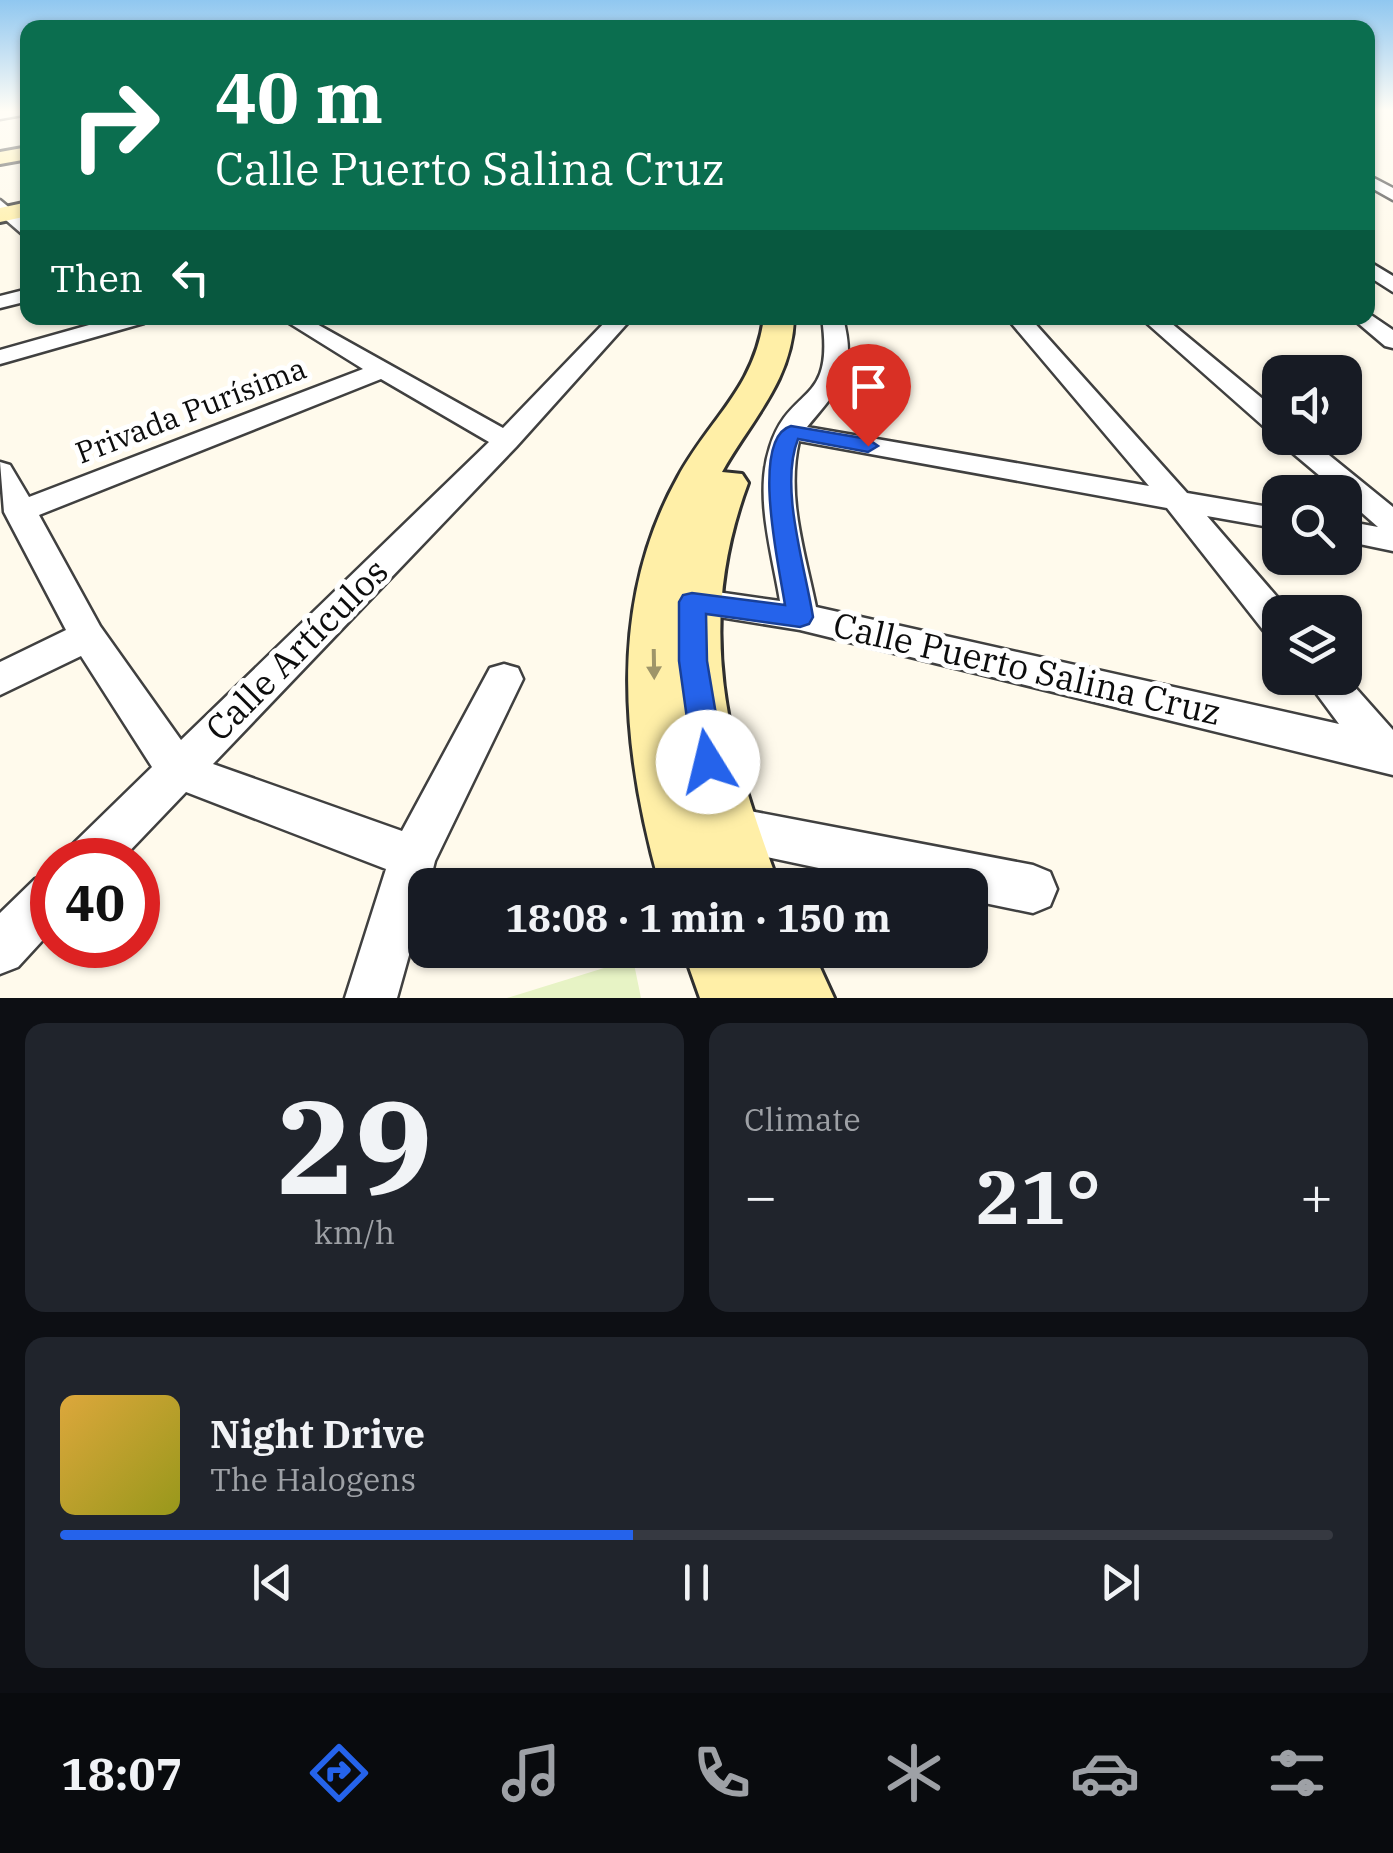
<!DOCTYPE html>
<meta charset="utf-8">
<style>
:root{--surface:#171b24;--page:#20242c;--text:#f1f3f6;--muted:#9ea1a6;--line:#363941;--accent:#2563eb}
body{margin:0;font-family:"IBM Plex Serif",serif;background:var(--page);color:var(--text);height:100vh;display:flex;flex-direction:column;font-size:38px;white-space:nowrap}
*{box-sizing:border-box;margin:0}
p{font-size:32px;color:var(--muted)}
.icon{flex:none;width:55px;height:55px;fill:none;stroke:currentColor;stroke-width:2;stroke-linecap:round;stroke-linejoin:round}
.map{position:relative;height:998px;overflow:hidden}
.sheet{display:flex;flex-direction:column;gap:25px;padding:25px;background:#0d0f14;flex:1}
.sheet>*{flex:none}
.guide{position:absolute;left:20px;top:20px;width:1355px;height:305px;border-radius:20px;box-shadow:0 2px 8px #0004;background:#0b6e4f;color:#fff;overflow:hidden}
.tools{position:absolute;left:1262px;top:355px;display:grid;gap:20px}
.tools a{display:grid;place-items:center;width:100px;height:100px;border-radius:20px;background:var(--surface);box-shadow:0 2px 8px #0004;font-size:50px}
.speed{position:absolute;left:30px;top:838px;display:flex;gap:20px;font-size:50px;font-weight:700;text-align:center}
.speed>*{display:grid;place-content:center;width:130px;height:130px;border-radius:50%;background:var(--surface);box-shadow:0 2px 8px #0004;line-height:1}
.speed .limit{border:15px solid #d22;background:#fff;color:#111}
.pin{position:absolute;display:grid;place-items:center;width:85px;height:85px;color:#fff;margin:-102px -42px;border-radius:50% 50% 50% 0;rotate:-45deg;box-shadow:0 0 10px #0007}
.pin .icon{rotate:45deg}
.me{position:absolute;width:110px;margin:-55px;rotate:351deg;stroke-linejoin:round;filter:drop-shadow(0 0 8px #0008)}
.turn{display:flex;align-items:center;gap:35px;height:210px;padding:0 30px;font-size:45px}
.turn .icon{width:130px;height:130px;stroke-width:2.5}
.turn b{display:block;font-size:70px;line-height:85px}
.then{display:flex;align-items:center;height:95px;padding:0 30px;background:#0003;gap:20px;font-size:38px}
.big{font-size:75px;font-weight:700;line-height:1.1}
.sheet .card{flex:1;display:flex;flex-direction:column;justify-content:center;gap:15px;min-width:0;padding:0 35px;border-radius:20px;background:var(--page)}
.sheet .dial{align-items:center;gap:0}
.dial b{font-size:130px;line-height:1}
.song{display:flex;align-items:center;gap:30px}
.cover{width:120px;height:120px;border-radius:15px;background:linear-gradient(135deg,hsl(40 70% 55%),hsl(60 70% 35%))}
.played{height:10px;border-radius:5px;background:linear-gradient(90deg,var(--accent) 45%,var(--line) 45%)}
.keys{display:flex;justify-content:space-around;direction:ltr}
.heat{display:flex;justify-content:space-between;align-items:center;font-size:55px;direction:ltr}
.sheet .tiles{flex:1;display:grid;gap:25px;grid-template-columns:1fr 1fr}
.card:last-child{grid-column:span 2}
.trip{position:absolute;left:408px;top:868px;width:580px;height:100px;border-radius:20px;background:var(--surface);box-shadow:0 2px 8px #0004;font-weight:700;line-height:100px;text-align:center}
.dock{display:flex;height:160px;justify-content:space-around;align-items:center;background:#090b0e;color:var(--muted)}
.dock .icon{width:70px;height:70px}
.dock .current{color:var(--accent)}
.dock b{font-size:45px;color:var(--text)}
.map>svg:first-child{display:block}
</style>
<div class="map">
<svg width="1393" height="998" viewBox="0 0 1393 998">
<rect width="100%" height="100%" fill="#fffaec"/>
<path fill="#e7f3c5" d="M633 959 641 998H507Z"/>
<g fill="none" stroke-linecap="round" stroke-linejoin="round">
<g stroke="#404040" stroke-width="5">
<path id="street" d="M0 111H28V114L0 119Z
M1368 175 1393 188V200L1368 186Z
M0 200 28 223V239L0 215Z
M1368 261 1393 276V292L1368 276Z
M28 289V301L0 308V296Z
M1368 313 1393 330V348L1385 346 1352 318H1368Z
M114 318H147L144 323 0 364V350Z
M281 318H306L503 428 609 318H632L516 447 213 764 402 831 490 668 504 664 518 668 523 679 435 861 429 885H425V898L397 998H345L386 869 186 792 121 860H66L73 844 152 767 81 656 0 695V662L66 630 4 512 0 462 10 465 29 497 363 369ZM381 379 489 442 181 740 100 626 39 515Z
M822 318H843C857 372 841 386 807 427L1149 486 1007 318H1030L1187 493 1280 509V529L1207 516 1290 612H1280V638L1267 635 1167 508 799 441C786 497 805 553 816 607L1339 724 1305 678 1345 676 1393 730V775L800 630 670 609 665 600 670 591 682 587 780 601C772 552 754 495 770 447 790 383 835 408 822 318Z
M1141 318H1165L1280 413V435L1271 433Z
M1280 436 1308 438 1393 507V551L1345 541V521L1378 527 1345 498V492H1339L1282 444Z
M724 806 1033 865 1050 872 1057 889 1050 906 1033 913 970 900V885H899L724 848 708 842 701 827 708 812Z
M52 872V930L18 967 0 974V913L35 879Z"/>
</g>
<g stroke="#2f2f2f" stroke-width="6">
<path id="secondary" d="M28 147V159L0 164V152Z
M28 202V216L0 222V208Z
M764 318H794C792 381 751 420 722 472L742 474 748 483C694 628 727 745 779 885H660C622 751 607 604 678 477 710 418 754 389 764 318Z
M683 950H812L834 998H700Z"/>
</g>
<use href="#street" fill="#fff" fill-rule="evenodd"/>
<use href="#secondary" fill="#ffefa7" fill-rule="evenodd"/>
</g>
<defs><path id="oneway-solid" d="M-6-.8H1V-3.2L6.5 0L1 3.2V.8H-6Z" transform="scale(2.5)"/></defs>
<use fill="#9e9569" href="#oneway-solid" transform="translate(654 664) rotate(89)"/>
<linearGradient id="sky" x2="0" y2="1"><stop stop-color="#90c7f0"/><stop offset="0.44" stop-color="#fffdf6"/><stop offset="1" stop-color="#fffdf6" stop-opacity="0"/></linearGradient>
<rect width="1393" height="250" fill="url(#sky)"/>
<path fill="#2563eb" stroke="#184099" stroke-width="2.5" d="M791 426 868 439 878 446 868 452 798 439C779 487 805 566 813 617L809 624 800 627 706 614 707 661 724 762 720 772 708 776 697 772 693 762 679 661V602L683 595 692 593 785 605C780 571 749 438 791 426Z"/>
<g text-anchor="middle" stroke-width="10" stroke-linejoin="round" paint-order="stroke">
<g font-size="30" fill="#0d0d0d" stroke="#fff">
<text transform="translate(191 411) rotate(-21)" y="10">Privada Purísima</text>
</g>
<g font-size="35" fill="#0d0d0d" stroke="#fff">
<text transform="translate(297 650) rotate(-45)" y="12">Calle Artículos</text>
<text transform="translate(1027 669) rotate(13)" y="12">Calle Puerto Salina Cruz</text>
</g>
</g>
</svg>
<div class="tools">
<a><svg class="icon" aria-label="sound" viewBox="0 0 24 24"><path d="M4 9h4l5-4v14l-5-4H4zM17 9q2 3 0 6"/></svg></a>
<a><svg class="icon" aria-label="search" viewBox="0 0 24 24"><circle cx="10" cy="10" r="6"/><path d="M15 15l6 6"/></svg></a>
<a><svg class="icon" aria-label="layers" viewBox="0 0 24 24"><path d="M12 4l9 5-9 5-9-5zM3 14l9 5 9-5"/></svg></a>
</div>
<div class="speed"><div class="limit">40</div></div>
<div class="pin" style="left:868px;top:446px;background:#d93025"><svg class="icon" aria-label="arrive" viewBox="0 0 24 24"><path d="M6 21V4h12l-3 4 3 4H6"/></svg></div>
<svg class="me" style="left:708px;top:762px" viewBox="-20 -20 40 40"><circle r="19" fill="#fff"/><path d="M0-13L10 11 0 6-10 11z" fill="#2563eb"/></svg>
<div class="trip">18:08 · 1 min · 150 m</div>
<div class="guide">
<div class="turn"><svg class="icon" aria-label="right" viewBox="0 0 24 24"><path d="M7 20v-9h11M14 6l5 5-5 5"/></svg><div><b>40 m</b>Calle Puerto Salina Cruz</div></div>
<div class="then">Then<svg class="icon" aria-label="left" viewBox="0 0 24 24"><path d="M17 20v-9H6M10 6l-5 5 5 5"/></svg></div>
</div>
</div>
<section class="sheet">
<div class="tiles">
<div class="card dial"><b>29</b><p>km/h</p></div>
<div class="card"><p>Climate</p>
<div class="heat"><a>−</a><b class="big">21°</b><a>+</a></div>
</div>
<div class="card">
<div class="song"><i class="cover"></i><div><b>Night Drive</b><p>The Halogens</p></div></div>
<div class="played"></div>
<div class="keys"><svg class="icon" aria-label="previous" viewBox="0 0 24 24"><path d="M18 5L8 12l10 7zM5 5v14"/></svg><svg class="icon" aria-label="pause" viewBox="0 0 24 24"><path d="M8 5v14M16 5v14"/></svg><svg class="icon" aria-label="next" viewBox="0 0 24 24"><path d="M6 5l10 7-10 7zM19 5v14"/></svg></div>
</div>
</div>
</section>
<nav class="dock">
<b>18:07</b>
<svg class="icon current" aria-label="directions" viewBox="0 0 24 24"><path d="M12 3l9 9-9 9-9-9zM9 14v-3h6M13 9l2 2-2 2"/></svg>
<svg class="icon" aria-label="music" viewBox="0 0 24 24"><path d="M9 18V5l10-2v13"/><circle cx="6" cy="18" r="3"/><circle cx="16" cy="16" r="3"/></svg>
<svg class="icon" aria-label="phone" viewBox="0 0 24 24"><path d="M5 4h4l2 5-3 2q2 4 5 5l2-3 5 2v4C11 20 4 13 5 4z"/></svg>
<svg class="icon" aria-label="climate" viewBox="0 0 24 24"><path d="M12 3v18M4 7l16 10M4 17L20 7"/></svg>
<svg class="icon" aria-label="car" viewBox="0 0 24 24"><path d="M5 17H2v-5l4-1 3-4h7l3 4 3 1v5h-3M9 17h6M6 11h13"/><circle cx="7" cy="17" r="2"/><circle cx="17" cy="17" r="2"/></svg>
<svg class="icon" aria-label="filters" viewBox="0 0 24 24"><path d="M4 7h16M4 17h16"/><circle cx="9" cy="7" r="2"/><circle cx="15" cy="17" r="2"/></svg>
</nav>
